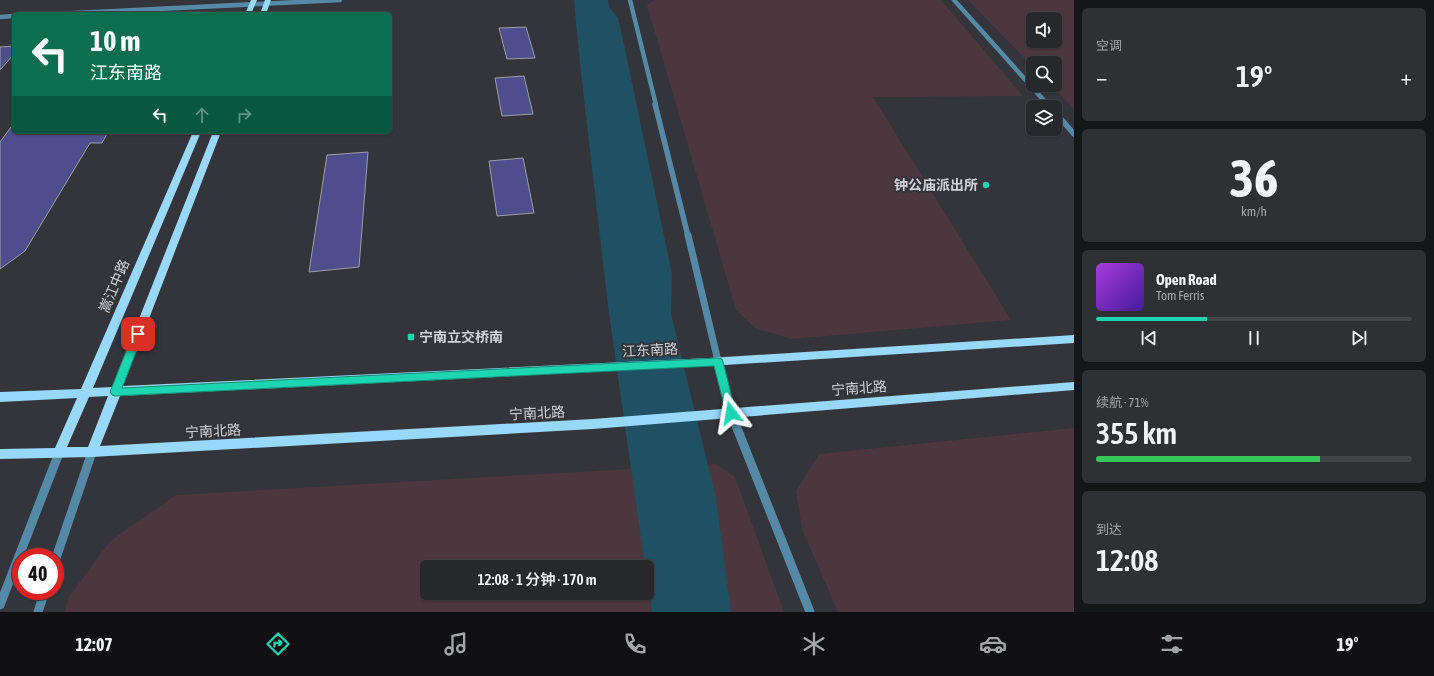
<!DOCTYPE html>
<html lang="zh">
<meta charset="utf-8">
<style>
:root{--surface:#27282c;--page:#2f3034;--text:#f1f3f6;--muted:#a4a6a9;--line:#434448;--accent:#1dd5b1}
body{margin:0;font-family:"Asap Condensed","Noto Sans SC",sans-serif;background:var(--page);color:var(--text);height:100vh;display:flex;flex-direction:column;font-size:15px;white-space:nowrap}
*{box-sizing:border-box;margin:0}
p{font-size:13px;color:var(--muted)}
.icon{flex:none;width:22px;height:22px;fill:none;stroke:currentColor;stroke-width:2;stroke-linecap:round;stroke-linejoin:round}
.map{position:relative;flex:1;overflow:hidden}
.drawer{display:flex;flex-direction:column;gap:8px;padding:8px;background:#151618;width:360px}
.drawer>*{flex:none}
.guide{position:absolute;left:12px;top:12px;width:380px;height:122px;border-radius:6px;box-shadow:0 1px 3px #0004,0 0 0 1px var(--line);background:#0b6e4f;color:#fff;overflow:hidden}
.tools{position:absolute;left:1026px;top:12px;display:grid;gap:8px}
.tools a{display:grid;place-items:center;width:36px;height:36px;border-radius:6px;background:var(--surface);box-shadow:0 1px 3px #0004,0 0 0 1px var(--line);font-size:20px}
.speed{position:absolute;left:12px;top:548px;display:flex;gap:8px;font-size:20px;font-weight:700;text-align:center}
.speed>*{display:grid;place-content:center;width:52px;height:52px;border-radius:50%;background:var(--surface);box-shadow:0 1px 3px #0004,0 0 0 1px var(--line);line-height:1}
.speed .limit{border:6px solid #d22;background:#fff;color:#111}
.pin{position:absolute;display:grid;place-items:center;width:34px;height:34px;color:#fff;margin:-17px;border-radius:8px;box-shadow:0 2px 6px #0006}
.me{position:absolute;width:44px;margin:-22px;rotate:346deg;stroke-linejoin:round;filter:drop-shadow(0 0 3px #0008)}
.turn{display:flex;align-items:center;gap:14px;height:84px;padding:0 12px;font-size:18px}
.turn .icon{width:52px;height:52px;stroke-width:2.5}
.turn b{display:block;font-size:28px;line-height:34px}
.lanes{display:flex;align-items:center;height:38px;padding:0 12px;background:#0003;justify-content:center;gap:20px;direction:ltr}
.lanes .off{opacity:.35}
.big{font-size:30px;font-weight:600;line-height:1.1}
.drawer .widget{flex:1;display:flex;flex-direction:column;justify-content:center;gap:6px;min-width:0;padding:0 14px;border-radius:6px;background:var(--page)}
.drawer .dial{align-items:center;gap:0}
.dial b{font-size:52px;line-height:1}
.song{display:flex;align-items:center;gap:12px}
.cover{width:48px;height:48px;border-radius:6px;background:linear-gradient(135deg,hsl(280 70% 55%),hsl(260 70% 35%))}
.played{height:4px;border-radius:2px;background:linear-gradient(90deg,var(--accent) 35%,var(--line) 35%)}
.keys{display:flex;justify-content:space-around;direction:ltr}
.heat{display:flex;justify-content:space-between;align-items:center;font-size:22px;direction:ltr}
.charge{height:6px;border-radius:3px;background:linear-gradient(90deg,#34c759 71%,var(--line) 0)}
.trip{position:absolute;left:420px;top:560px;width:234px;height:40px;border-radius:6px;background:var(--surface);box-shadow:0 1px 3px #0004,0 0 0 1px var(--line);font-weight:600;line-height:40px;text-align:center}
.dock{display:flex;height:64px;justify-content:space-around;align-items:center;background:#101012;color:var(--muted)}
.dock .icon{width:28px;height:28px}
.dock .on{color:var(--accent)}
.dock b{font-size:18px;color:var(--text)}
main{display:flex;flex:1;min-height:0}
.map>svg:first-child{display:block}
</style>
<main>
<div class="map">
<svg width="1074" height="612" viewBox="0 0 1074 612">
<rect width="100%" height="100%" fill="#34353b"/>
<path fill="#4b373d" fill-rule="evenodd" d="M655 0H941L1023 96 873 97 1011 320 792 339 755 328 736 310 647 5Z
M968 0H1074V109L1051 85H1055V63H1033V67ZM1033 19H1055V41H1033Z
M1074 428V612H838L802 529 796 491 819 454Z
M716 464 735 477 784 612H64L69 597 110 541 176 495ZM427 567H647V593H427Z"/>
<path fill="#1f5063" d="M574 0H608L609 7 618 18 621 30 672 274 671 314 716 498 731 612H652L647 579V567H645L608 306 580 64Z"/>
<path fill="#4f4e8d" stroke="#9d9da4" d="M526 27 535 58 507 59 499 28Z
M14 46V54L0 70V47Z
M524 76 533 114 502 116 495 78Z
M14 123V132H108L102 143H90L25 251 0 269V142Z
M368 152 359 267 309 272 327 155Z
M523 158 534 213 497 216 489 161Z"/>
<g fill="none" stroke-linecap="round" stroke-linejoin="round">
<path stroke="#548aa7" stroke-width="4.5" d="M630 0 656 105
M954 0 1048 105
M55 14 340 0
M0 17 14 16"/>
<path stroke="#548aa7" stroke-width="5.5" d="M655 104 688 236
M1047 104 1050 107
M1055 112 1074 134"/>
<path stroke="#548aa7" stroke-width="7" d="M688 235 728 403"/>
<path stroke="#548aa7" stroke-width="9" d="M728 402 731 413 810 612
M55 561 92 452
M0 605 59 453
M38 612 45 591"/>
<path fill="#98d8fc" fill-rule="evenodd" d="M251 0H257L251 14H245Z
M265 0H271L266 14H260Z
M193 132H201L93 388 112 387 213 132H221L123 386 709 358 1074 335V343L709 366 120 396 100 446 593 419 1074 382V390L593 429 92 457 0 459V449L55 448 77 398 0 402V392L81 389ZM108 396 88 447H67L89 397Z"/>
</g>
<path fill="#1dd5b1" stroke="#138a73" d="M138 331 143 334 122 388 718 358 722 359 723 362 736 413 735 416 731 417 727 416 726 413 714 366 115 396 112 395 110 392 133 334Z"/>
<g fill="#1dd5b1" stroke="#34353b" stroke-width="1.5">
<circle cx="986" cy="185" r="4"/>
<rect x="407" y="333" width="8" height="8" rx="2"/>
</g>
<g text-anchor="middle" stroke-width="4" stroke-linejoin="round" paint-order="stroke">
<g font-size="14" font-weight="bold" fill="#d1d1d5" stroke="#34353b" text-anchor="end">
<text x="978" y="190">钟公庙派出所</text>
<text x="419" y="342" text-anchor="start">宁南立交桥南</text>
</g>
<g font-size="14" fill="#d1d1d5" stroke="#34353b">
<text transform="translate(114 286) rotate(-67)" y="5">嵩江中路</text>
<text transform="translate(650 350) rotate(-3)" y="5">江东南路</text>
<text transform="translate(859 388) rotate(-4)" y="5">宁南北路</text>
<text transform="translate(537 413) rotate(-3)" y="5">宁南北路</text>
<text transform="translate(213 431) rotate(-3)" y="5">宁南北路</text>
</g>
</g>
</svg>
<div class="tools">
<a><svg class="icon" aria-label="sound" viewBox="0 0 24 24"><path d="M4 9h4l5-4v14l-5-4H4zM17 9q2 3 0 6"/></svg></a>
<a><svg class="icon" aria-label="search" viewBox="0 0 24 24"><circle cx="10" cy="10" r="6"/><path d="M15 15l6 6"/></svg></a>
<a><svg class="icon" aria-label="layers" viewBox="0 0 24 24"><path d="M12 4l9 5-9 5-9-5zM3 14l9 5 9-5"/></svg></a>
</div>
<div class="speed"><div class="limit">40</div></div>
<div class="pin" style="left:138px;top:334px;background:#d93025"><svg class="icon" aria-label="arrive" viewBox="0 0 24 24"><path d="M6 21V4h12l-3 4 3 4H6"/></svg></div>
<svg class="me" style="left:731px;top:413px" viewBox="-20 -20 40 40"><path d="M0-17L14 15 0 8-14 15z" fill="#1dd5b1" stroke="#fff" stroke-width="4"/></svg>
<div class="trip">12:08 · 1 分钟 · 170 m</div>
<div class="guide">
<div class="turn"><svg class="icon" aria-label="left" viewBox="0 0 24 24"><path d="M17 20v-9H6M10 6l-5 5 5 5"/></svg><div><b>10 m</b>江东南路</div></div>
<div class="lanes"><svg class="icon" aria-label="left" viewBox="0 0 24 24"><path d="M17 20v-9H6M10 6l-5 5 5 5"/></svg><svg class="icon off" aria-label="ahead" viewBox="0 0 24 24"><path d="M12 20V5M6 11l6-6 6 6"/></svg><svg class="icon off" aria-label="right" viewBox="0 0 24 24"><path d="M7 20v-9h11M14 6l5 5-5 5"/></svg></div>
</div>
</div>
<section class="drawer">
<div class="widget"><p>空调</p>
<div class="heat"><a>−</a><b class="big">19°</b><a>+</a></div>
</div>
<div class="widget dial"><b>36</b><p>km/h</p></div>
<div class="widget">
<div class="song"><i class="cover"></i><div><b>Open Road</b><p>Tom Ferris</p></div></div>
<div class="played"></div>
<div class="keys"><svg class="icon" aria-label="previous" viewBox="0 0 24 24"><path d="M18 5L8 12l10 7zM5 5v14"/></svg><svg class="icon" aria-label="pause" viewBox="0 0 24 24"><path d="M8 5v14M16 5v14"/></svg><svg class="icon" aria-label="next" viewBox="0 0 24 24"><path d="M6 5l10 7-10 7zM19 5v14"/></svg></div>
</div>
<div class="widget"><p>续航 · 71%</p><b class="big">355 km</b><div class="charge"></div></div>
<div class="widget"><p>到达</p><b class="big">12:08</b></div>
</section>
</main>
<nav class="dock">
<b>12:07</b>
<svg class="icon on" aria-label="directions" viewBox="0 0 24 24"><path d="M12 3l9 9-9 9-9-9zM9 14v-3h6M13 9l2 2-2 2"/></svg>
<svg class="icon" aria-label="music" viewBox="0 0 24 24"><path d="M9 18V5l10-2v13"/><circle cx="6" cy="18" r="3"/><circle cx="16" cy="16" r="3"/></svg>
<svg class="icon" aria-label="phone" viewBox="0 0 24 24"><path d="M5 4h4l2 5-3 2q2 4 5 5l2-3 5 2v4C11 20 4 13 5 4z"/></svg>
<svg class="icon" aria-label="climate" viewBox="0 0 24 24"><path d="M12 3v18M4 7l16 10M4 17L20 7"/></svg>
<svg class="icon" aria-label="car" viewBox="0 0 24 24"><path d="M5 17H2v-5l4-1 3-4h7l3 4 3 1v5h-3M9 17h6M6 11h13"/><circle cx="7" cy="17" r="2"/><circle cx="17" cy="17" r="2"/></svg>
<svg class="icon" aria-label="filters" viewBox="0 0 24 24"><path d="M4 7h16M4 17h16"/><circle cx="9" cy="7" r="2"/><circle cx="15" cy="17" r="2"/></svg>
<b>19°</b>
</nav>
